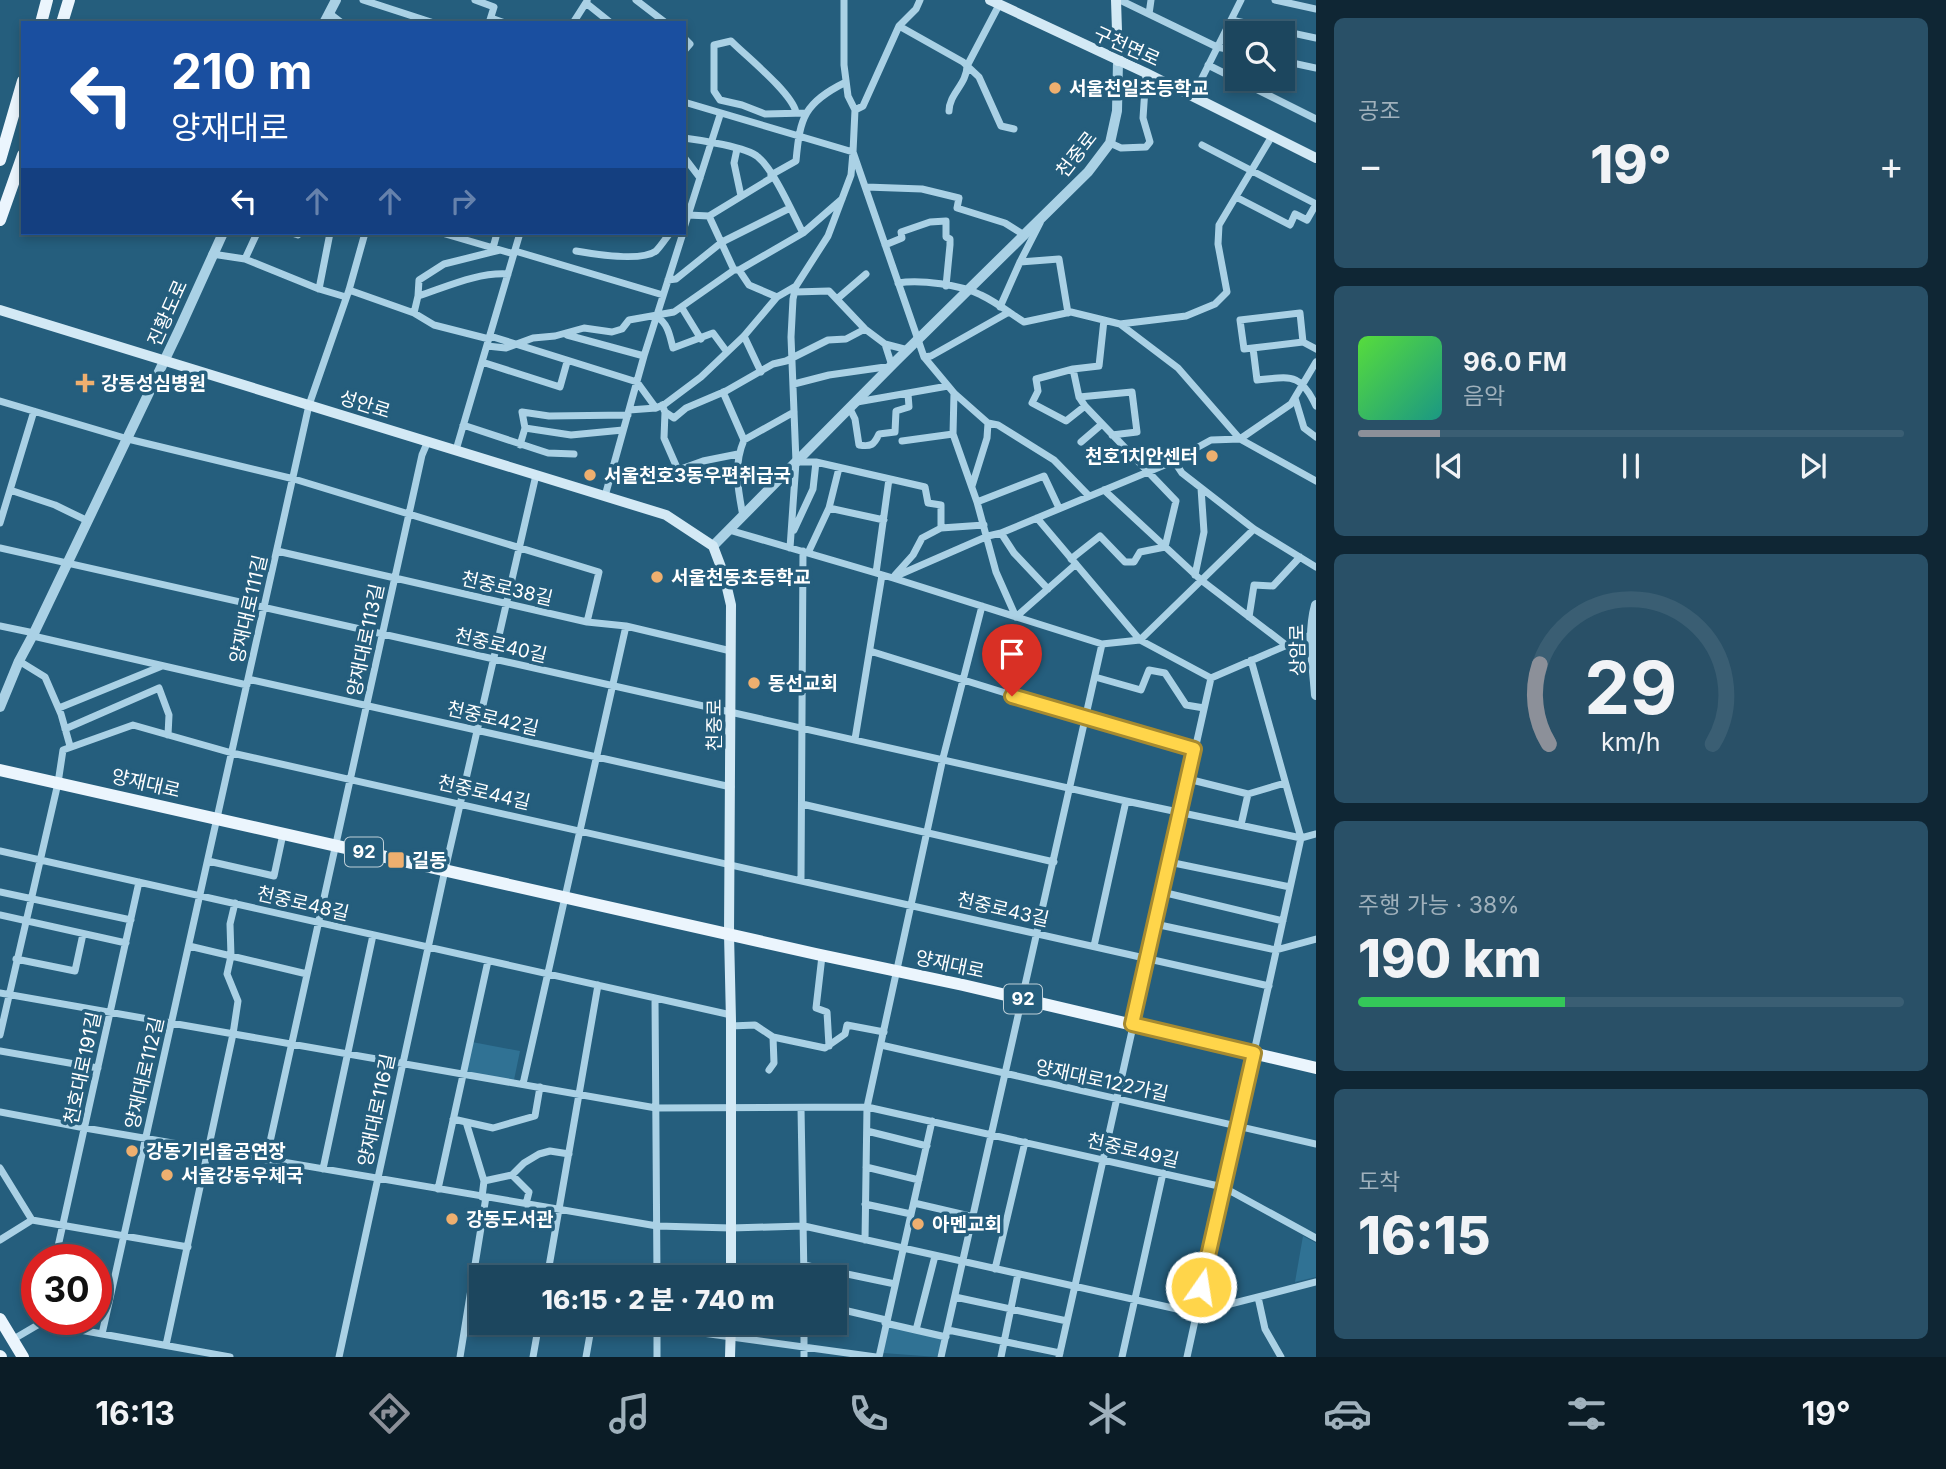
<!DOCTYPE html>
<html lang="ko">
<meta charset="utf-8">
<style>
:root{--surface:#1c465e;--page:#295067;--text:#f1f3f6;--muted:#a0b1bc;--line:#3a5e73;--accent:#8c9099}
body{margin:0;font-family:Inter,"Noto Sans KR",sans-serif;background:var(--page);color:var(--text);height:100vh;display:flex;flex-direction:column;font-size:26px;white-space:nowrap}
*{box-sizing:border-box;margin:0}
p{font-size:23px;color:var(--muted)}
.icon{flex:none;width:38px;height:38px;fill:none;stroke:currentColor;stroke-width:2;stroke-linecap:round;stroke-linejoin:round}
.map{position:relative;flex:1;overflow:hidden}
.panel{display:flex;flex-direction:column;gap:18px;padding:18px;background:#0f2634;width:630px}
.panel>*{flex:none}
.top-card{position:absolute;left:21px;top:21px;width:665px;height:214px;border-radius:0px;box-shadow:0 4px 10px #0003,0 0 0 2px var(--line);background:#1a4fa0;color:#fff;overflow:hidden}
.fabs{position:absolute;left:1225px;top:21px;display:grid;gap:14px}
.fabs a{display:grid;place-items:center;width:70px;height:70px;border-radius:0px;background:var(--surface);box-shadow:0 4px 10px #0003,0 0 0 2px var(--line);font-size:35px}
.speed{position:absolute;left:21px;top:1244px;display:flex;gap:14px;font-size:35px;font-weight:700;text-align:center}
.speed>*{display:grid;place-content:center;width:91px;height:91px;border-radius:50%;background:var(--surface);box-shadow:0 4px 10px #0003,0 0 0 2px var(--line);line-height:1}
.speed .limit{border:10px solid #d22;background:#fff;color:#111}
.pin{position:absolute;display:grid;place-items:center;width:60px;height:60px;color:#fff;margin:-72px -30px;border-radius:50% 50% 50% 0;rotate:-45deg;box-shadow:0 0 7px #0007}
.pin .icon{rotate:45deg}
.me{position:absolute;width:77px;margin:-38px;rotate:13deg;stroke-linejoin:round;filter:drop-shadow(0 0 5px #0008)}
.turn{display:flex;align-items:center;gap:24px;height:147px;padding:0 35px;font-size:32px}
.turn .icon{width:91px;height:91px;stroke-width:2.5}
.turn b{display:block;font-size:49px;line-height:60px}
.lanes{display:flex;align-items:center;height:66px;padding:0 35px;background:#0003;justify-content:center;gap:35px;direction:ltr}
.lanes .off{opacity:.35}
.big{font-size:52px;font-weight:800;line-height:1.1}
.panel .card{flex:1;display:flex;flex-direction:column;justify-content:center;gap:10px;min-width:0;padding:0 24px;border-radius:10px;background:var(--page)}
.panel .dial{align-items:center;gap:0}
.dial svg{height:182px;overflow:visible;fill:none;stroke:var(--line);stroke-width:7;stroke-linecap:round;text-anchor:middle}
.dial text{fill:var(--text);stroke:none}
.song{display:flex;align-items:center;gap:21px}
.cover{width:84px;height:84px;border-radius:10px;background:linear-gradient(135deg,hsl(110 70% 55%),hsl(170 70% 35%))}
.played{height:7px;border-radius:4px;background:linear-gradient(90deg,var(--accent) 15%,var(--line) 15%)}
.keys{display:flex;justify-content:space-around;direction:ltr}
.heat{display:flex;justify-content:space-between;align-items:center;font-size:38px;direction:ltr}
.charge{height:10px;border-radius:5px;background:linear-gradient(90deg,#34c759 38%,var(--line) 0)}
.trip{position:absolute;left:469px;top:1265px;width:378px;height:70px;border-radius:0px;background:var(--surface);box-shadow:0 4px 10px #0003,0 0 0 2px var(--line);font-weight:800;line-height:70px;text-align:center}
.tabs{display:flex;height:112px;justify-content:space-around;align-items:center;background:#0b1c26;color:var(--muted)}
.tabs .icon{width:49px;height:49px}
.tabs .selected{color:var(--accent)}
.tabs b{font-size:32px;color:var(--text)}
main{display:flex;flex:1;min-height:0}
.map>svg:first-child{display:block}
</style>
<main>
<div class="map">
<svg width="1316" height="1357" viewBox="0 0 1316 1357">
<rect width="100%" height="100%" fill="#255e7d"/>
<path fill="#307294" d="M472 1042 520 1051 514 1080 466 1072Z
M1303 1236 1316 1243V1277L1295 1282Z
M889 1326 943 1339 937 1357 883 1353Z"/>
<g fill="none" stroke-linecap="round" stroke-linejoin="round">
<path stroke="#aad1e5" stroke-width="7" d="M363 0 434 23
M475 0 494 7 489 23
M636 0 666 23
M844 0V65L848 96 855 110 853 152 924 357 954 393 953 434 977 502 996 572 1016 617 1076 564
M1120 0 1217 47 1237 51
M1275 0 1316 9
M586 3 611 23
M329 13 342 23
M1149 14 1151 0
M491 18 505 23
M1231 20 1316 38
M573 23 587 1
M899 26 963 62 979 77 1001 126 1014 129
M684 38 690 44 684 51
M1283 61 1316 68
M1208 65 1316 119
M1193 96 1241 0
M684 102 853 152 851 175 828 236 796 286 793 299 791 337 796 462 790 548
M855 110 863 106 899 26 916 9 920 0
M949 111C949 94 967 84 967 66L999 5
M796 112C791 92 747 57 731 41L714 45V91L720 100 742 105 765 114 806 113
M684 138C700 140 747 147 758 157 774 170 793 214 803 233
M1110 143 1121 148 1146 147 1150 142 1143 118 1146 73
M1202 145 1316 204
M737 149 734 163 741 196
M684 157 700 178
M771 175 796 161C800 117 804 103 846 82
M866 187 922 189 959 198 957 208 1005 223 1024 235
M1236 197 1290 225 1295 214 1307 220 1316 204
M688 215 709 216 773 177
M709 216 734 270
M684 228 720 115
M292 233 298 235
M442 233 514 254
M885 245 902 238 901 232 930 222 946 221V237L950 239V245L946 286
M493 248 497 233
M515 251 663 295
M576 251C593 254 641 262 656 251 661 246 666 238 670 233
M212 254 245 259 319 289 346 297
M245 259 257 233
M1020 262 1059 259 1068 313
M735 270H739L749 285 777 297
M739 270 803 233 842 199
M668 280 676 279 722 242 790 208
M898 283C920 279 962 285 981 295 996 302 1010 313 1024 322L1071 312 1120 324 1178 368 1240 439 1316 481
M319 289 330 233
M349 290 414 313 434 325 489 339
M795 292 829 291 865 329 885 344 908 350
M418 296 419 280 444 264 500 250
M837 299 866 274
M1000 307 1020 262 1040 223
M682 308 701 339
M414 313 418 296C446 287 478 272 508 274
M657 317C668 323 670 337 673 348L713 333 727 352
M1120 324 1186 316 1215 304 1227 292 1218 244 1219 225 1272 136
M567 335 644 356
M490 336 637 382 656 408
M744 336 761 372
M1303 342 1300 313 1240 320 1244 349 1303 342 1316 349
M487 346 506 348 533 338 555 336 584 328 612 332 622 329 629 320 674 312 734 270
M1253 348 1257 380C1291 377 1300 372 1316 406
M924 357 931 356 1009 312
M482 362 560 387 567 362
M794 384 829 375 892 366 885 344
M723 392 744 440C733 466 738 490 743 516
M954 393 988 423 987 438 972 486
M1079 397 1132 392 1137 432 1112 435
M1295 398 1304 428 1316 437
M0 401 128 439 294 479 599 572 587 622
M857 402 948 386
M662 405 665 412 674 418 686 408 726 391 773 364 786 361 828 340 846 339 865 329
M1085 406 1066 421 1032 403 1038 391 1036 379 1073 369 1099 366 1104 320
M850 409 855 419 859 445C871 447 874 445 879 434L895 432 896 411 909 407 908 394
M629 410 656 408 665 404 701 377 744 336 777 297 796 286
M665 412 664 438 678 470 703 461 738 454
M988 423 998 425 1054 460 1089 496
M463 425 548 453 574 454
M525 428 571 435 623 430
M744 440 794 412
M902 441 953 434
M1081 442 1102 424
M520 445 525 428 522 412 549 416 628 415
M456 450 520 233
M1174 461 1182 473 1254 529 1316 567
M796 462H816L925 487 928 503 941 505V528
M10 490 55 505 88 521
M1104 490 1201 580 1286 645
M605 496 644 356 683 233
M977 502 1044 476 1059 508
M829 508 884 520
M1037 518 1140 640
M0 523 34 411
M729 530 893 578 1102 644 1140 640 1211 678
M794 530 813 489 816 462
M1001 533 1014 553 1048 589
M0 548 1126 801 1301 838 1316 834
M277 551 587 622 626 626 731 651
M808 553 829 508 839 468
M1071 559 1100 536 1125 562H1134L1140 552 1165 547 1176 501 1085 406 1079 397 1073 369
M876 573 889 479
M895 575 913 555 922 538 941 528 984 525
M1195 575 1204 532 1201 488
M894 577 988 536 1001 533 1167 464 1211 440 1240 439 1291 404 1316 362
M1249 617 1254 585 1273 586 1300 557
M0 626 34 633
M33 636 247 685
M1140 640 1254 529
M870 651 1086 718 1194 749
M19 661 45 677 61 714 70 746
M1095 677 1141 690 1149 670 1165 673 1186 705 1204 708
M1211 678 1315 633
M248 679 731 787
M59 708 162 666
M65 729 159 688 169 715 168 735
M855 739 882 575
M1188 779 1248 794 1285 783
M802 804 1054 862
M1241 825 1248 794
M0 851 731 1015
M208 861 274 876 283 834
M1169 862 1290 887
M801 879 803 551
M0 892 131 920
M1162 892 1283 921
M0 915 126 943
M1155 924 1276 950 1316 939
M189 946 307 974
M1094 946 1126 801
M822 956 816 1008 827 1012 829 1046
M16 959 75 971 83 934
M0 993 656 1108 867 1107 1223 1187 1316 1238
M655 998 657 1278
M731 1026 755 1025 773 1037 825 1048 845 1034 847 1025 884 1032
M0 1035 58 783 63 750 133 725 232 753 1269 986
M881 1045 1316 1144
M0 1051 98 1068
M769 1070 774 1063 773 1037
M523 1084 626 626
M801 1108 804 1278
M0 1112 85 1128 657 1226 731 1228 804 1226 1195 1313 1316 1282
M453 1119 493 1128 535 1116 540 1087
M466 1122 484 1181 482 1197
M867 1131 927 1146
M266 1160 422 455 428 441
M866 1167 919 1180
M0 1168 32 1220
M323 1169 373 935
M512 1175 529 1192 526 1204
M484 1181 512 1175 524 1163 539 1154 550 1151 569 1154
M438 1189 488 961
M914 1203 974 1217
M865 1204 911 1214
M0 1240 32 1220 188 1247
M865 1240 867 1107 943 758 982 606
M55 1260 139 882
M804 1265 895 1284
M995 1269 1025 1142
M547 1278 598 985
M96 1286 112 1289
M470 1296 481 1298
M955 1297 1067 1321
M1258 1297 1265 1329 1281 1357
M835 1308 886 1320
M630 1323 876 1357
M804 1323V1357
M885 1323 946 1337
M916 1330 935 1256
M948 1330 1060 1353
M102 1334 309 405 349 290 365 233
M12 1340 41 1323 230 1357
M166 1345 233 1034 238 1001 227 974 231 956 230 924 235 903
M339 1357 445 870 536 475
M460 1357 486 1197
M533 1357 539 1323
M586 1357 592 1323
M657 1357V1323
M879 1357 932 1121
M941 1357 1102 644
M1001 1357 1018 1274
M1059 1357 1211 678
M1122 1357 1163 1173
M1187 1357 1301 838 1251 660"/>
<path stroke="#aad1e5" stroke-width="10" d="M324 23 336 0
M713 546 896 361 1088 172 1110 143 1117 111 1118 61
M1316 605C1308 634 1314 665 1316 695
M0 707 19 661 34 633 179 330 223 233"/>
<path stroke="#d3e9f5" stroke-width="10" d="M990 0 1146 73 1316 158
M1116 0 1118 61
M0 310 666 515 713 546 724 575 731 605 729 934 731 1020V1278
M730 1357 731 1323"/>
<path stroke="#ebf5fd" stroke-width="12" d="M41 23 47 0
M62 23 69 0
M0 160 23 81
M0 220 23 155
M0 770 816 954 963 985 1316 1068
M0 1319 23 1357
M0 1356 1 1357"/>
</g>
<g fill="none" stroke-linecap="round" stroke-linejoin="round">
<g stroke="#a68a30" stroke-width="18">
<path id="route" d="M1012 696 1194 749 1132 1024 1254 1053 1201 1287"/>
</g>
<use href="#route" stroke="#ffd54a" stroke-width="12"/>
</g>
<g fill="#eeaf6f" stroke="#255e7d" stroke-width="2.5">
<circle cx="1055" cy="88" r="7"/>
<path d="M81.5 372.5h7v7h7v7h-7v7h-7v-7h-7v-7h7z"/>
<circle cx="1212" cy="456" r="7"/>
<circle cx="590" cy="475" r="7"/>
<circle cx="657" cy="577" r="7"/>
<circle cx="754" cy="683" r="7"/>
<rect x="387" y="851" width="18" height="18" rx="3.5"/>
<circle cx="132" cy="1151" r="7"/>
<circle cx="167" cy="1175" r="7"/>
<circle cx="452" cy="1219" r="7"/>
<circle cx="918" cy="1224" r="7"/>
</g>
<g text-anchor="middle" stroke-width="7" stroke-linejoin="round" paint-order="stroke">
<g fill="#255e7d" stroke="#becfd8" stroke-width="2">
<rect x="345" y="837.5" width="38" height="29" rx="5"/>
<rect x="1004" y="984.5" width="38" height="29" rx="5"/>
</g>
<g font-size="18" font-weight="bold" fill="#fff">
<text x="364" y="858">92</text>
<text x="1023" y="1005">92</text>
</g>
<g font-size="19" fill="#fff" stroke="#255e7d">
<text transform="translate(1127 46) rotate(24)" y="7">구천면로</text>
<text transform="translate(1076 154) rotate(-52)" y="7">천중로</text>
<text transform="translate(167 313) rotate(-66)" y="7">진황도로</text>
<text transform="translate(365 404) rotate(17)" y="7">성안로</text>
<text transform="translate(507 588) rotate(13)" y="7">천중로38길</text>
<text transform="translate(248 609) rotate(-77)" y="7">양재대로111길</text>
<text transform="translate(365 640) rotate(-78)" y="7">양재대로113길</text>
<text transform="translate(501 645) rotate(13)" y="7">천중로40길</text>
<text transform="translate(1297 650) rotate(-91)" y="7">상암로</text>
<text transform="translate(493 718) rotate(13)" y="7">천중로42길</text>
<text transform="translate(714 725) rotate(-90)" y="7">천중로</text>
<text transform="translate(146 783) rotate(13)" y="7">양재대로</text>
<text transform="translate(484 792) rotate(13)" y="7">천중로44길</text>
<text transform="translate(303 903) rotate(13)" y="7">천중로48길</text>
<text transform="translate(1003 909) rotate(13)" y="7">천중로43길</text>
<text transform="translate(950 964) rotate(12)" y="7">양재대로</text>
<text transform="translate(82 1068) rotate(-78)" y="7">천호대로191길</text>
<text transform="translate(144 1073) rotate(-77)" y="7">양재대로112길</text>
<text transform="translate(1102 1080) rotate(12)" y="7">양재대로122가길</text>
<text transform="translate(376 1110) rotate(-78)" y="7">양재대로116길</text>
<text transform="translate(1133 1150) rotate(13)" y="7">천중로49길</text>
</g>
<g font-size="19" font-weight="bold" fill="#fff" stroke="#255e7d" text-anchor="start">
<text x="1069" y="95">서울천일초등학교</text>
<text x="101" y="390">강동성심병원</text>
<text x="1198" y="463" text-anchor="end">천호1치안센터</text>
<text x="604" y="482">서울천호3동우편취급국</text>
<text x="671" y="584">서울천동초등학교</text>
<text x="768" y="690">동선교회</text>
<text x="412" y="867">길동</text>
<text x="146" y="1158">강동기리울공연장</text>
<text x="181" y="1182">서울강동우체국</text>
<text x="466" y="1226">강동도서관</text>
<text x="932" y="1231">아멘교회</text>
</g>
</g>
</svg>
<div class="fabs">
<a><svg class="icon" aria-label="search" viewBox="0 0 24 24"><circle cx="10" cy="10" r="6"/><path d="M15 15l6 6"/></svg></a>
</div>
<div class="speed"><div class="limit">30</div></div>
<div class="pin" style="left:1012px;top:696px;background:#d93025"><svg class="icon" aria-label="arrive" viewBox="0 0 24 24"><path d="M6 21V4h12l-3 4 3 4H6"/></svg></div>
<svg class="me" style="left:1201px;top:1287px" viewBox="-20 -20 40 40"><circle r="17" fill="#ffd54a" stroke="#fff" stroke-width="3"/><path d="M0-11L8 9 0 5-8 9z" fill="#fff"/></svg>
<div class="trip">16:15 · 2 분 · 740 m</div>
<div class="top-card">
<div class="turn"><svg class="icon" aria-label="left" viewBox="0 0 24 24"><path d="M17 20v-9H6M10 6l-5 5 5 5"/></svg><div><b>210 m</b>양재대로</div></div>
<div class="lanes"><svg class="icon" aria-label="left" viewBox="0 0 24 24"><path d="M17 20v-9H6M10 6l-5 5 5 5"/></svg><svg class="icon off" aria-label="ahead" viewBox="0 0 24 24"><path d="M12 20V5M6 11l6-6 6 6"/></svg><svg class="icon off" aria-label="ahead" viewBox="0 0 24 24"><path d="M12 20V5M6 11l6-6 6 6"/></svg><svg class="icon off" aria-label="right" viewBox="0 0 24 24"><path d="M7 20v-9h11M14 6l5 5-5 5"/></svg></div>
</div>
</div>
<section class="panel">
<div class="card"><p>공조</p>
<div class="heat"><a>−</a><b class="big">19°</b><a>+</a></div>
</div>
<div class="card">
<div class="song"><i class="cover"></i><div><b>96.0 FM</b><p>음악</p></div></div>
<div class="played"></div>
<div class="keys"><svg class="icon" aria-label="previous" viewBox="0 0 24 24"><path d="M18 5L8 12l10 7zM5 5v14"/></svg><svg class="icon" aria-label="pause" viewBox="0 0 24 24"><path d="M8 5v14M16 5v14"/></svg><svg class="icon" aria-label="next" viewBox="0 0 24 24"><path d="M6 5l10 7-10 7zM19 5v14"/></svg></div>
</div>
<div class="card dial"><svg viewBox="0 0 100 80">
<path d="M14 69A42 42 0 1 1 86 69"/>
<path d="M14 69A42 42 0 0 1 10 34" stroke="#8c9099"/>
<text x="50" y="56" font-size="32" font-weight="700">29</text>
<text x="50" y="72" font-size="11">km/h</text>
</svg></div>
<div class="card"><p>주행 가능 · 38%</p><b class="big">190 km</b><div class="charge"></div></div>
<div class="card"><p>도착</p><b class="big">16:15</b></div>
</section>
</main>
<nav class="tabs">
<b>16:13</b>
<svg class="icon selected" aria-label="directions" viewBox="0 0 24 24"><path d="M12 3l9 9-9 9-9-9zM9 14v-3h6M13 9l2 2-2 2"/></svg>
<svg class="icon" aria-label="music" viewBox="0 0 24 24"><path d="M9 18V5l10-2v13"/><circle cx="6" cy="18" r="3"/><circle cx="16" cy="16" r="3"/></svg>
<svg class="icon" aria-label="phone" viewBox="0 0 24 24"><path d="M5 4h4l2 5-3 2q2 4 5 5l2-3 5 2v4C11 20 4 13 5 4z"/></svg>
<svg class="icon" aria-label="climate" viewBox="0 0 24 24"><path d="M12 3v18M4 7l16 10M4 17L20 7"/></svg>
<svg class="icon" aria-label="car" viewBox="0 0 24 24"><path d="M5 17H2v-5l4-1 3-4h7l3 4 3 1v5h-3M9 17h6M6 11h13"/><circle cx="7" cy="17" r="2"/><circle cx="17" cy="17" r="2"/></svg>
<svg class="icon" aria-label="filters" viewBox="0 0 24 24"><path d="M4 7h16M4 17h16"/><circle cx="9" cy="7" r="2"/><circle cx="15" cy="17" r="2"/></svg>
<b>19°</b>
</nav>
